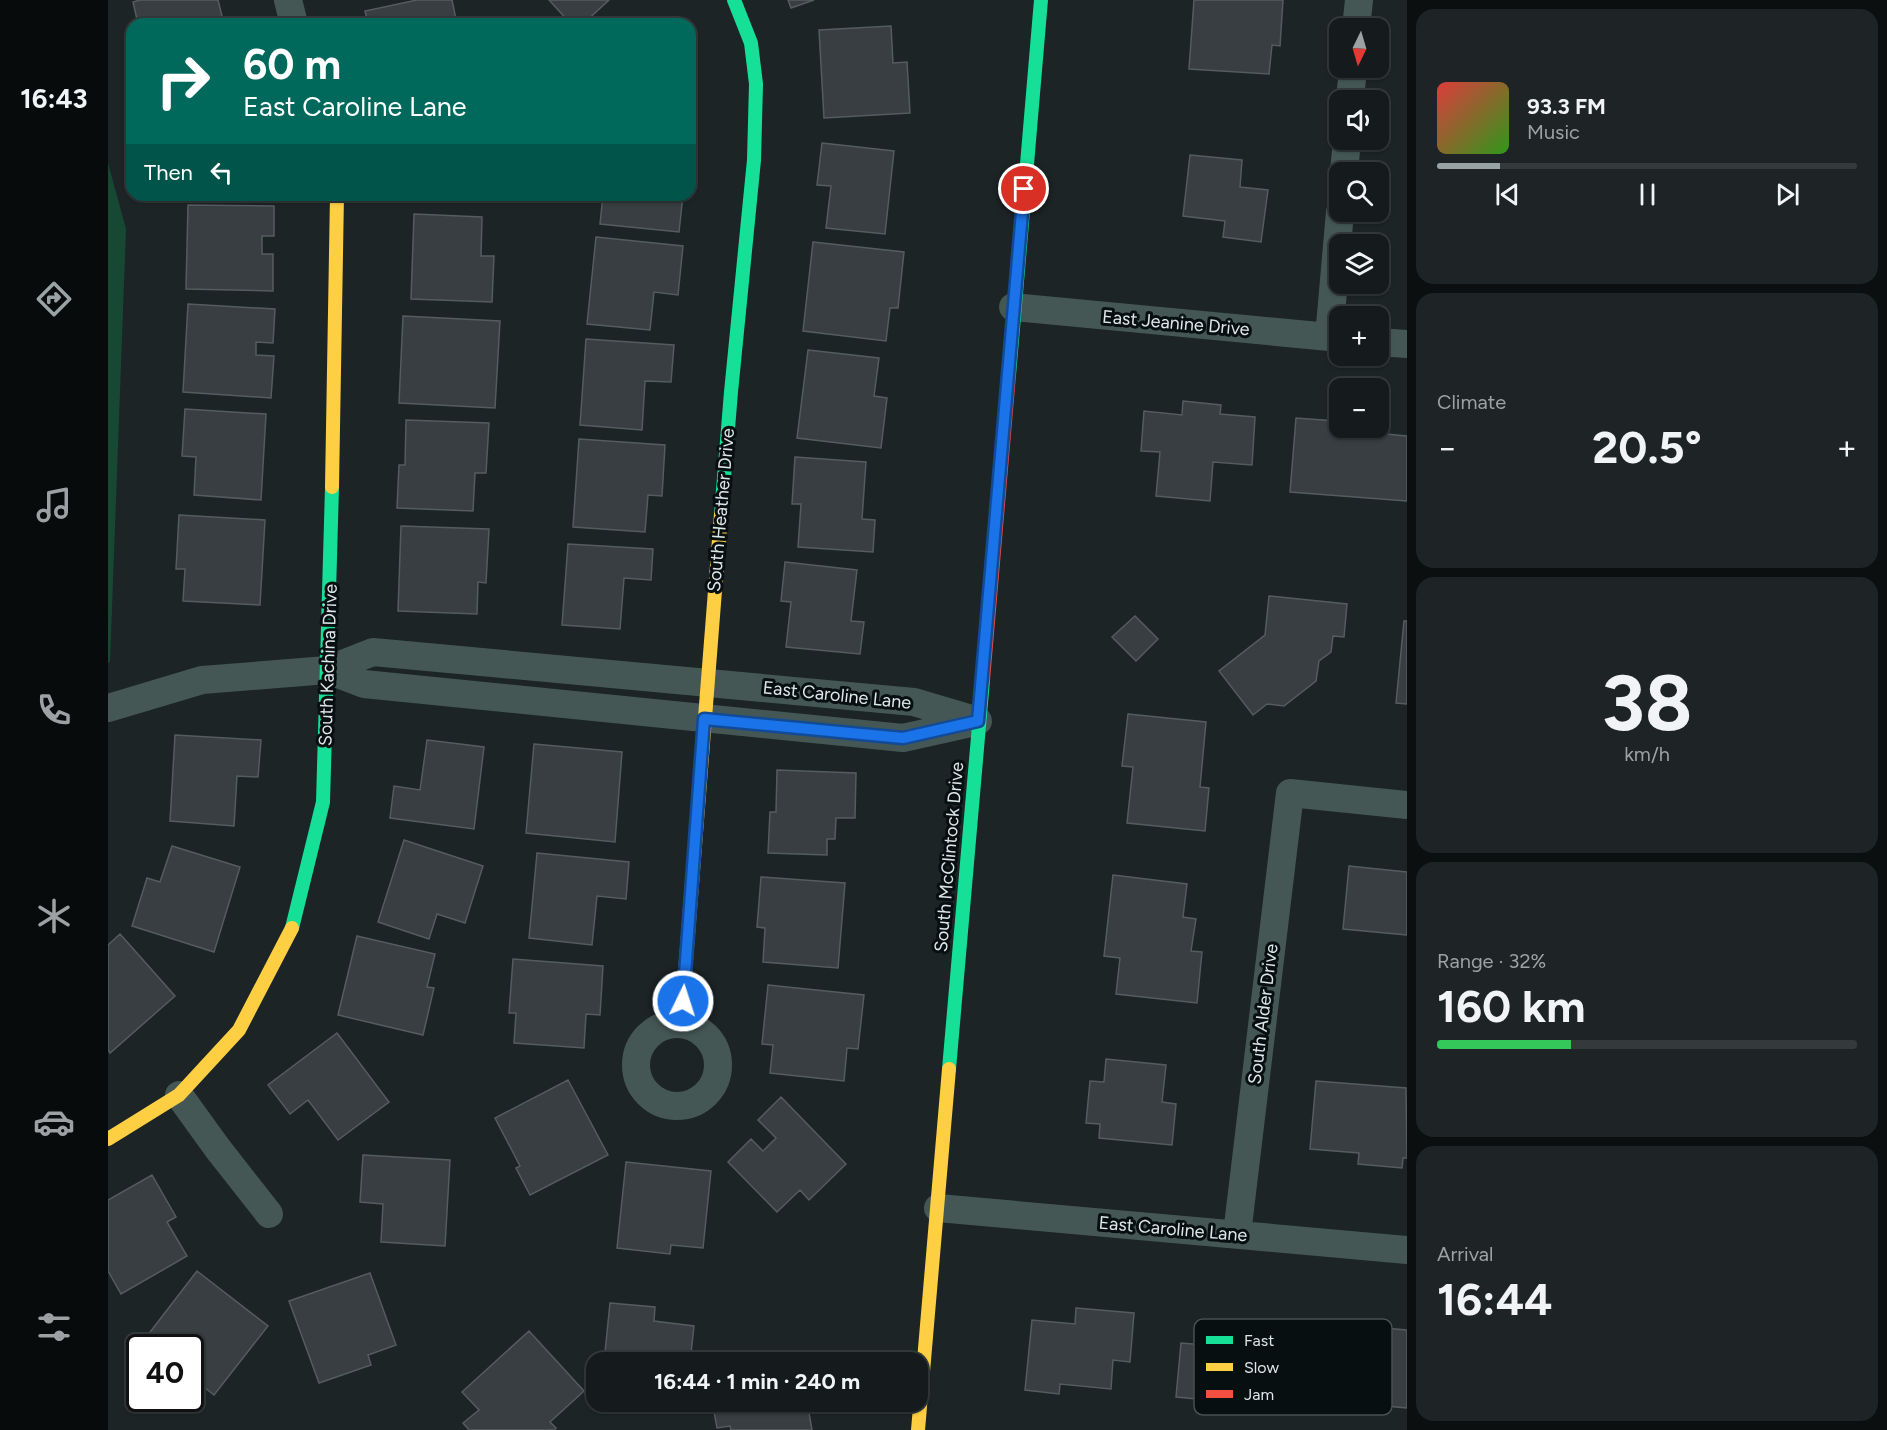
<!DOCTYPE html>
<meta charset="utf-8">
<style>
:root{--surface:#151b1c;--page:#1e2425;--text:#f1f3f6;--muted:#9da1a3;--line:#34393b;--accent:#99a3a5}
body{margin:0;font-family:Figtree,sans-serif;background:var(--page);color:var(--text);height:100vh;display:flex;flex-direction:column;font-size:22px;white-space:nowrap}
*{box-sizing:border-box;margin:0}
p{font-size:20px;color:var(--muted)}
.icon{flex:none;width:33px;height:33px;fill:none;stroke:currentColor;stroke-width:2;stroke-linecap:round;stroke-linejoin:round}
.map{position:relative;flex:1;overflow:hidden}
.details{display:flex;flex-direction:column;gap:9px;padding:9px;background:#0c0f0f;width:480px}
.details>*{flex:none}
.guide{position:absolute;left:18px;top:18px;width:570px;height:183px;border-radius:18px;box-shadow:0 2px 4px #0004,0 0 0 2px var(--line);background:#00695c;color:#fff;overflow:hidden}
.needle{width:39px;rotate:185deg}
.tools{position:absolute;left:1221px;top:18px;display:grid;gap:12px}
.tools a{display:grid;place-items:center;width:60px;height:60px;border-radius:12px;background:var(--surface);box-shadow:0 2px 4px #0004,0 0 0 2px var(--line);font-size:30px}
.speed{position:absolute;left:18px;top:1334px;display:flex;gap:12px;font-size:30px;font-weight:700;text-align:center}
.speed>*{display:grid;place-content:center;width:78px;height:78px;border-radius:50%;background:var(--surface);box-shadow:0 2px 4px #0004,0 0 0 2px var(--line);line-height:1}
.speed .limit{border:3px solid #111;border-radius:9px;background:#fff;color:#111}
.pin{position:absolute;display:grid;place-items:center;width:51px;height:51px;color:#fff;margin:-26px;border:3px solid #fff;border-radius:50%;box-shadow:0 2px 6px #0007}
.me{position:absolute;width:66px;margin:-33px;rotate:4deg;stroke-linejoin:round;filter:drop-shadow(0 0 4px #0008)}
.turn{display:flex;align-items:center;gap:21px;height:126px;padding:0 18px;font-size:27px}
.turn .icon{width:78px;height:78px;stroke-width:2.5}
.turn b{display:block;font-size:42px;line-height:51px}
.then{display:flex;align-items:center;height:57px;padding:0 18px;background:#0003;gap:12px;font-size:22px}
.big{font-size:45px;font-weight:700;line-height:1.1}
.details .tile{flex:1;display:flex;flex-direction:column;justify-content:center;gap:9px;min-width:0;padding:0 21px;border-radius:18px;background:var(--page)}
.details .dial{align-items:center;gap:0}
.dial b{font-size:78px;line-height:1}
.song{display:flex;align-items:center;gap:18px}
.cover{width:72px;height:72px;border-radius:9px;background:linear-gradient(135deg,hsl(0 70% 55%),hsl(110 70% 35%))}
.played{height:6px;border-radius:3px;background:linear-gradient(90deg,var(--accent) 15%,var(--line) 15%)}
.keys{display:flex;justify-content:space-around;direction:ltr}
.heat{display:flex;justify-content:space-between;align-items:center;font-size:33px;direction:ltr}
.charge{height:9px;border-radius:4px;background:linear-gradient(90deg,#34c759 32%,var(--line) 0)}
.trip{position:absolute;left:478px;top:1352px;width:342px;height:60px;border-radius:18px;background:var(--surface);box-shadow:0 2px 4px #0004,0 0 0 2px var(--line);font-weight:700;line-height:60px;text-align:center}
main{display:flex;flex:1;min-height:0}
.tabs{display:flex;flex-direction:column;width:108px;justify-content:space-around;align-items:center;background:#080b0b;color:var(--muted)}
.tabs .icon{width:42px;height:42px}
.tabs .on{color:var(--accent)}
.tabs b{font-size:27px;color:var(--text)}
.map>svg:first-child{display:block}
</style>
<main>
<nav class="tabs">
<b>16:43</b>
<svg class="icon on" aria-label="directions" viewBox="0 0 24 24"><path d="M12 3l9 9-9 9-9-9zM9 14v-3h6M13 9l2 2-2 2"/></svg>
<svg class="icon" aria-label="music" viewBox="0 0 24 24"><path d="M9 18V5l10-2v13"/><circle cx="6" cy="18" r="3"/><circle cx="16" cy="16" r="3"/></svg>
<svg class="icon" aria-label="phone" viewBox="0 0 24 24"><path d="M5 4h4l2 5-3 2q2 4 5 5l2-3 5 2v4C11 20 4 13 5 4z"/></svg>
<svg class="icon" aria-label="climate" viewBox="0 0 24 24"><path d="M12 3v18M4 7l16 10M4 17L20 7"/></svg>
<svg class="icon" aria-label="car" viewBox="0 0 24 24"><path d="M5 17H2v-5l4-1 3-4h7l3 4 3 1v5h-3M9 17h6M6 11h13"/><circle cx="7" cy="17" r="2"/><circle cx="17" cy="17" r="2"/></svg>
<svg class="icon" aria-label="filters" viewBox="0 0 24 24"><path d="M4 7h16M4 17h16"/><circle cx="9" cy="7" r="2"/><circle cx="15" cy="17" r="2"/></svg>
</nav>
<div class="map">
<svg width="1299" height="1430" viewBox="0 0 1299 1430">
<rect width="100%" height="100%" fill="#1c2426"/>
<path fill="#174833" d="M0 163 18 229 2 662 0 663Z"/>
<path fill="#383e41" stroke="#555c5f" stroke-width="1.5" d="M32 0H110L116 24H30L25 2Z
M309 0H344L349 24H260L257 11Z
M441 0H501L475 24H463Z
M680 0H706L683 8Z
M1086 0H1175L1172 46 1164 45 1161 74 1081 69Z
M783 26 785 63 799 62 802 113 716 118 711 30Z
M714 143 786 151 777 234 718 228 723 186 709 185Z
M1082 155 1134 160 1132 187 1160 190 1153 242 1115 237 1117 221 1075 216Z
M495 195H575L571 232 492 224Z
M80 205 166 206V236H154V254H165V291L78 289Z
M306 214 374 217 373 256H386L384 302 303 299Z
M488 237 575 246 570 295 546 292 542 330 479 324Z
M705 242 796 252 790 308H782L778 341 695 331Z
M80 304 167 309 165 343 148 342V355L166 356 163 398 75 392Z
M295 316 392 321 387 408 291 403Z
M478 339 566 345 563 382 537 381 534 430 472 425Z
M700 350 771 358 766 396 779 398 773 448 689 438Z
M1075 401 1113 405 1112 414 1147 417 1144 465 1105 462 1102 501 1048 496 1052 452 1033 451 1036 411 1074 415Z
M77 409 158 414 153 500 86 495 88 457 74 456Z
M1270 415 1280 416 1278 434 1299 436V501L1182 492 1188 418 1229 421 1228 431 1255 433V428H1270Z
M298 420 381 423 378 473H367L365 511 289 508 291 465H297Z
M471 439 557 445 554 496 540 495 537 532 465 527Z
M687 457 758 462 754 519 767 520 765 552 690 547 693 504H684Z
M71 515 157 520 152 605 75 601 77 569H68Z
M293 526 381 529 378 583 370 582 369 614 290 611Z
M460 544 545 549 543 580 516 578 512 629 454 625Z
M677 562 749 570 743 621 756 622 752 654 678 647 683 602 673 601Z
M1161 596 1239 604 1236 637 1225 636 1223 652 1211 661 1208 681 1176 706 1159 704 1145 715 1111 671 1157 635Z
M1027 616 1050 639 1028 661 1004 637Z
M1296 621H1299V704L1288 703Z
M1020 714 1098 722 1092 787 1101 788 1097 831 1019 823 1025 767 1014 766Z
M67 735 153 740 150 777 129 776 126 826 62 821Z
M319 740 376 747 366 829 282 818 286 786 312 790Z
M426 744 514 752 507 842 418 833Z
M669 770 748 773 747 818H728L727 839H719V855L660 853 662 812H668Z
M296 840 375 866 357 923 329 914 321 939 270 922Z
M64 846 132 867 106 952 24 926 39 878 52 882Z
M429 853 521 862 518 899 489 896 484 945 421 938Z
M1241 866 1299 872V935L1235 929Z
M1005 875 1079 884 1075 917 1088 919 1083 951 1094 952 1089 1003 1008 994 1012 958 996 956Z
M653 877 737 883 730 968 655 962 657 928 649 927Z
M12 934 67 996 2 1053 0 1050V945Z
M249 936 327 954 319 987 326 988 315 1035 230 1015Z
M405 959 495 966 492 1015 478 1014 476 1048 406 1043 408 1013H401Z
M660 985 756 995 750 1049 739 1048 736 1081 662 1073 665 1045 654 1044Z
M229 1033 281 1102 230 1140 200 1100 182 1114 160 1085Z
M998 1059 1058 1065 1054 1102 1068 1104 1064 1145 991 1138 992 1124 978 1123 982 1081 996 1082Z
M460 1080 500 1155 422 1195 408 1168 412 1166 387 1118Z
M1208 1081 1298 1088 1299 1158H1295L1294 1168 1250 1164 1251 1153 1202 1149Z
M673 1097 738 1164 701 1200 692 1190 669 1212 620 1162 643 1139 655 1151 668 1138 650 1120Z
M255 1155 342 1160 337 1246 273 1242 275 1204 252 1202Z
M518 1162 603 1171 595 1248 563 1245 562 1254 509 1248Z
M44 1175 68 1217 59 1222 79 1256 13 1294 0 1271V1200Z
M89 1271 160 1326 106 1395 82 1376V1347H44L36 1340Z
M262 1273 288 1345 260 1355 263 1365 211 1383 181 1301Z
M502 1303 547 1307 546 1321 586 1326 582 1362H496Z
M968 1308 1026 1313 1022 1362 1005 1360 1003 1389 952 1384 951 1394 917 1390 924 1320 967 1324Z
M1152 1322 1204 1326 1196 1409 1068 1397 1073 1343 1097 1345 1098 1334 1150 1338Z
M1230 1324 1299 1330V1408L1278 1406 1279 1395 1224 1390Z
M421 1331 476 1391 442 1422 448 1428 446 1430H361L355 1423 371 1410 354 1392Z
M604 1401H699L704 1430H623L622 1426 609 1428Z"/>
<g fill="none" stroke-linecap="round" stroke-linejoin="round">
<path stroke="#455755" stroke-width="28" d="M180 0 186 24
M1248 28 1251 0
M1242 100 1245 68
M1236 172 1239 140
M905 307 1232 338
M1221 337 1232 212
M1270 342 1299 344
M219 670 256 684 795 738 867 722
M0 708 94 680 219 670 265 652 806 702 870 721
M528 1065a41 41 0 1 1 82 0a41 41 0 1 1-82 0Z
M71 1095 110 1149 161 1214
M830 1208 1299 1250
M1129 1234 1182 793 1299 805"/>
<path stroke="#16e098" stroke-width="14" d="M901 375 933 0
M613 514 623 392 646 160 648 84 643 43 626 0
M184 928 215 802 224 487
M841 1069 875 680"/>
<path stroke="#ffcf43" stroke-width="14" d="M224 487 229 195
M573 1024 613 514
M0 1139 71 1095 131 1030 184 928
M810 1430 841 1069"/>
<path stroke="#f24e42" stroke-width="14" d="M875 680 901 375"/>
</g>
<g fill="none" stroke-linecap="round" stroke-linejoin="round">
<g stroke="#114b97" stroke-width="15">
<path id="route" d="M575 1001 596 719 795 738 870 721 916 189"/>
</g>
<use href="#route" stroke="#1a73e8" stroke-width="10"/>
</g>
<g text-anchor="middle" stroke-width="6" stroke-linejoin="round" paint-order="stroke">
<g font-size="18" fill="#dce7e9" stroke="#080f10">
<text transform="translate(1068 323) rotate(5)" y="6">East Jeanine Drive</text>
<text transform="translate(613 510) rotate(-85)" y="6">South Heather Drive</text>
<text transform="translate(220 665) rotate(-88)" y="6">South Kachina Drive</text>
<text transform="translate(729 695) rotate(6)" y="6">East Caroline Lane</text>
<text transform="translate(841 857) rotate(-85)" y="6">South McClintock Drive</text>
<text transform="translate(1155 1014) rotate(-83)" y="6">South Alder Drive</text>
<text transform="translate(1065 1229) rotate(5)" y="6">East Caroline Lane</text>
</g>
</g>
<rect x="1086" y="1319" width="198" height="96" rx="9" fill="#080f10" stroke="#485051" stroke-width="1.5"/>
<rect x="1098" y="1336" width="27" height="8" fill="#16e098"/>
<rect x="1098" y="1363" width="27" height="8" fill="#ffcf43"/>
<rect x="1098" y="1390" width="27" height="8" fill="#f24e42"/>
<g font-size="16" fill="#dce7e9">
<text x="1136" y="1346">Fast</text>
<text x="1136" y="1373">Slow</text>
<text x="1136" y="1400">Jam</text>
</g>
</svg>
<div class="tools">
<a><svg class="needle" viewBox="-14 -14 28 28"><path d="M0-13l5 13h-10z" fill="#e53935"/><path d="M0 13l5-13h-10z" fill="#9da1a3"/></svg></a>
<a><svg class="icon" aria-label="sound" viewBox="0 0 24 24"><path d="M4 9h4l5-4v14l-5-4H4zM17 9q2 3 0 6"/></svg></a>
<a><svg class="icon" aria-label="search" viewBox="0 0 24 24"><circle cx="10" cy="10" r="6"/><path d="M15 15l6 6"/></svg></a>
<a><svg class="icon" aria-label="layers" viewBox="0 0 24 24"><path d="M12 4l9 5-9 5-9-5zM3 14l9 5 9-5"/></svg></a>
<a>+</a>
<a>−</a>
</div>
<div class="speed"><div class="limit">40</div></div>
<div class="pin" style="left:916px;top:189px;background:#d93025"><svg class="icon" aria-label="arrive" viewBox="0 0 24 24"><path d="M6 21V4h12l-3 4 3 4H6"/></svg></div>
<svg class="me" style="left:575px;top:1001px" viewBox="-20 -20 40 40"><circle r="17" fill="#1a73e8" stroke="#fff" stroke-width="3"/><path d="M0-11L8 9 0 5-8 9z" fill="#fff"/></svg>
<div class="trip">16:44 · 1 min · 240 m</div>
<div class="guide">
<div class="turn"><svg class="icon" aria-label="right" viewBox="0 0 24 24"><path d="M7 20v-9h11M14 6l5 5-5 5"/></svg><div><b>60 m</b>East Caroline Lane</div></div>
<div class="then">Then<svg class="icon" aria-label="left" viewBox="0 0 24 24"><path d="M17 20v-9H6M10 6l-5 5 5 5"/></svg></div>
</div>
</div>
<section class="details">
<div class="tile">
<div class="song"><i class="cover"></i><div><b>93.3 FM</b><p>Music</p></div></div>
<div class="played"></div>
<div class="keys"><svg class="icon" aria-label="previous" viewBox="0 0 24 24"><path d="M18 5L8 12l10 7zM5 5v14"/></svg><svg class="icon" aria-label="pause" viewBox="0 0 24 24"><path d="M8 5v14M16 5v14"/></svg><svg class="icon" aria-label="next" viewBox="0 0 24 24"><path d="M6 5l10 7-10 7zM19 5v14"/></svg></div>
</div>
<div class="tile"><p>Climate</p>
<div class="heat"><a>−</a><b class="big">20.5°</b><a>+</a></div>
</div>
<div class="tile dial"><b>38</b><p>km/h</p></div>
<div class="tile"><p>Range · 32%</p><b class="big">160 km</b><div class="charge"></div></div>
<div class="tile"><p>Arrival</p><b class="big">16:44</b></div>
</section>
</main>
